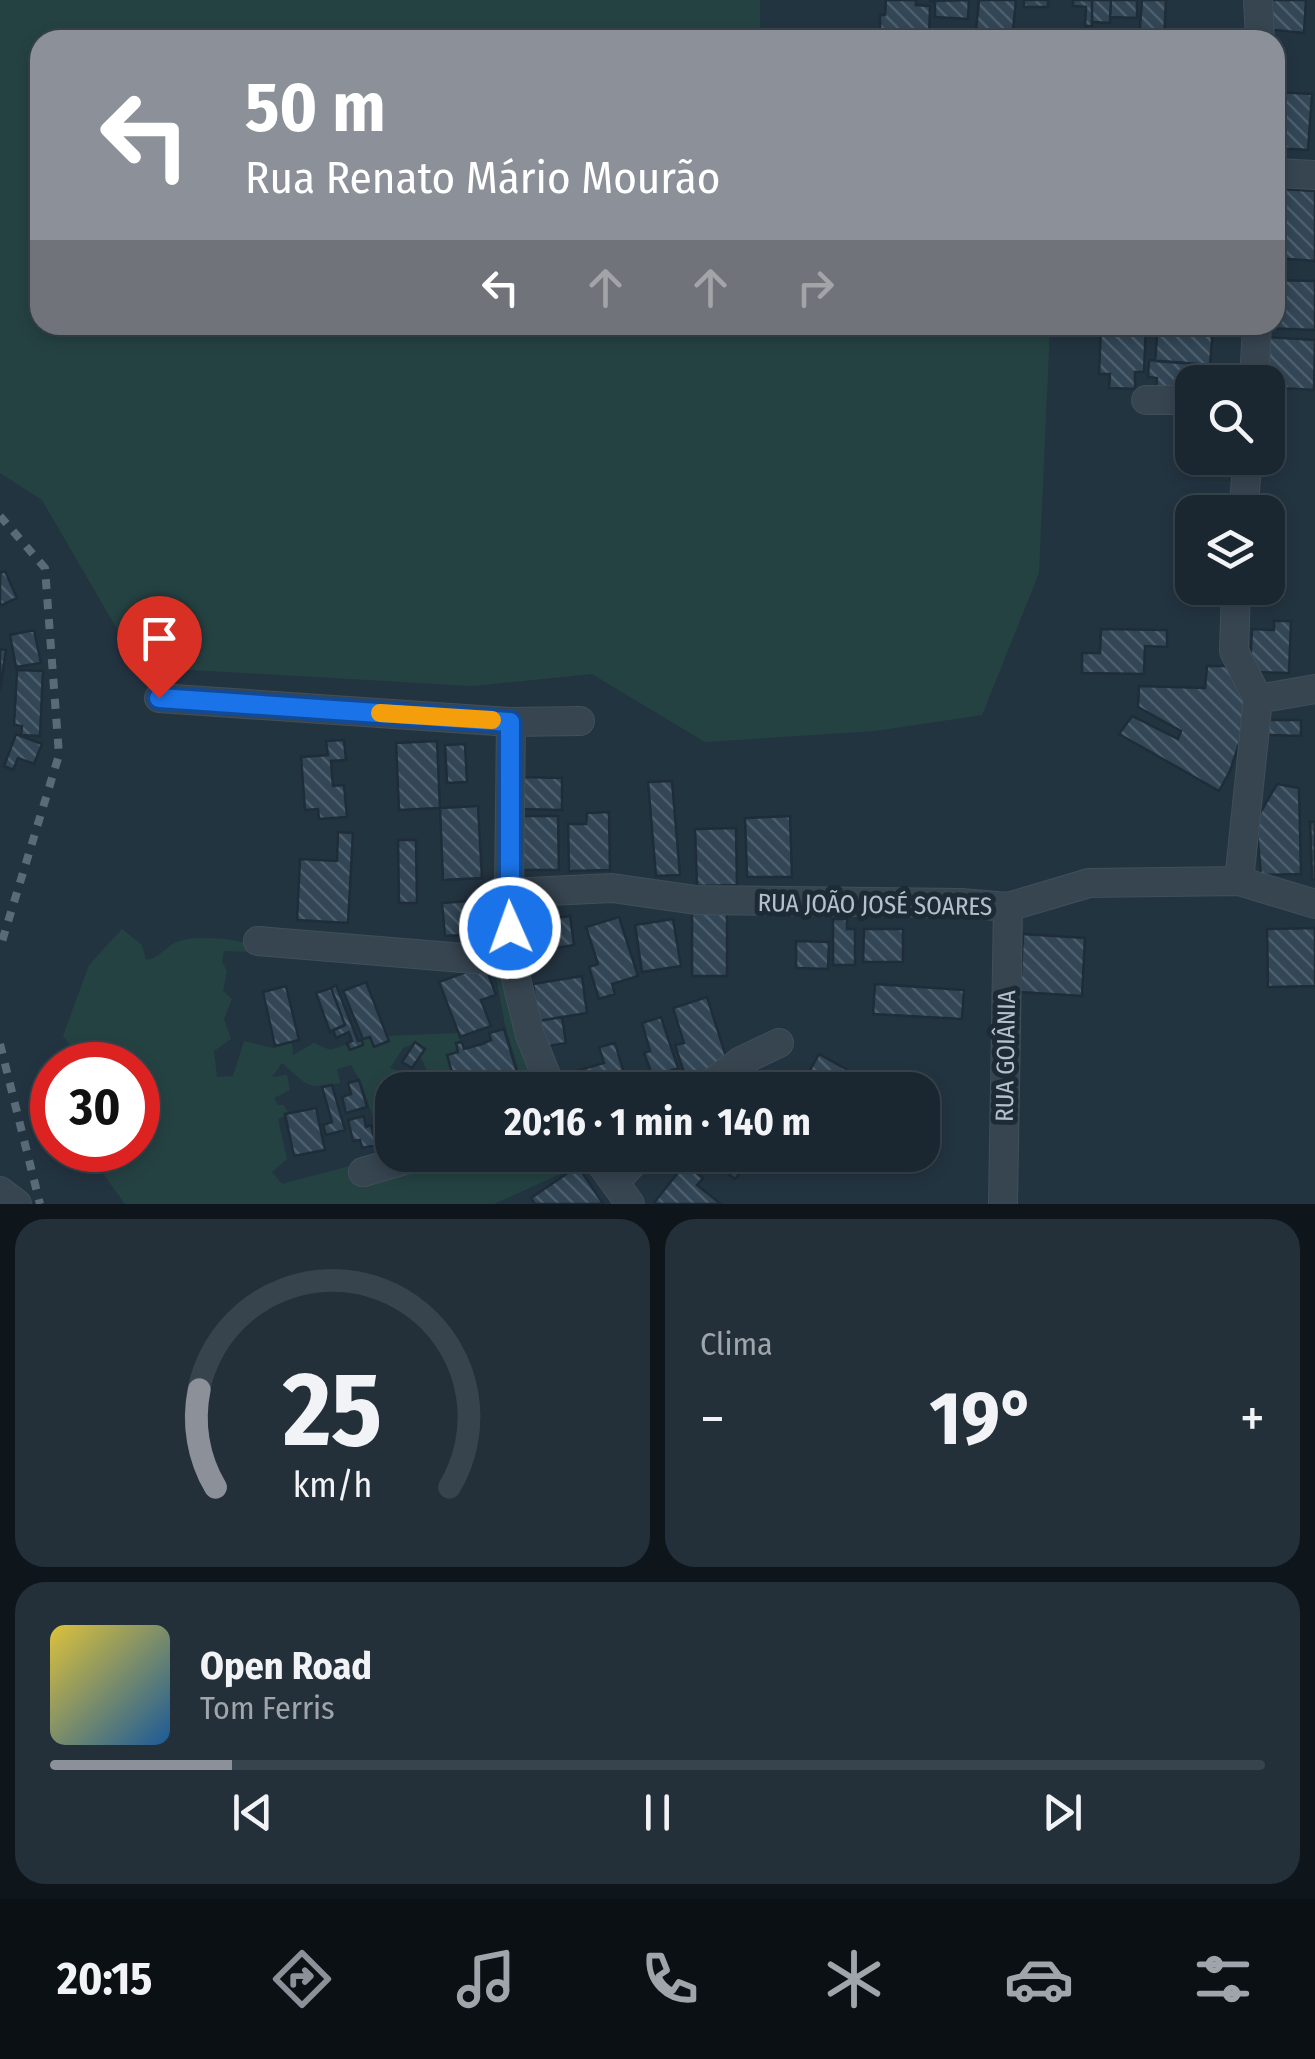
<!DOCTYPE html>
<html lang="pt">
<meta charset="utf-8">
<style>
:root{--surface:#1a2731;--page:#232f39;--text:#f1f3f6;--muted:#9fa5ab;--line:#38444d;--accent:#8c9099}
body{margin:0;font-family:"Fira Sans Condensed",sans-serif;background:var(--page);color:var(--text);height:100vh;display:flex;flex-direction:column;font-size:38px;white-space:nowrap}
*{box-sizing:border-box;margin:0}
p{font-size:32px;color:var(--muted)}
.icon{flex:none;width:55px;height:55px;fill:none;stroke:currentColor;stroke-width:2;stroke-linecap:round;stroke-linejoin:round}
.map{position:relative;height:1204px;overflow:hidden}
.sheet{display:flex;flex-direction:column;gap:15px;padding:15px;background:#0e151b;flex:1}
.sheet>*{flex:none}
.top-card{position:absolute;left:30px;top:30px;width:1255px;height:305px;border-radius:30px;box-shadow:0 5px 15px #0003,0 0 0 2px var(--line);background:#8c9099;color:#fff;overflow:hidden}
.tools{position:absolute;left:1175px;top:365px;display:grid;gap:20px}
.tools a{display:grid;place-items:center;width:110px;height:110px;border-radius:20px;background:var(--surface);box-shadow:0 5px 15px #0003,0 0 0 2px var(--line);font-size:50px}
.speed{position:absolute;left:30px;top:1042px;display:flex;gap:20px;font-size:50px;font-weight:700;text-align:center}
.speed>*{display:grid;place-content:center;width:130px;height:130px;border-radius:50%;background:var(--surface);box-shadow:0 5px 15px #0003,0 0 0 2px var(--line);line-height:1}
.speed .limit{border:15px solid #d22;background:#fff;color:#111}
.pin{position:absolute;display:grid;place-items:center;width:85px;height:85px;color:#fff;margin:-102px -42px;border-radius:50% 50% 50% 0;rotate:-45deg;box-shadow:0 0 10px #0007}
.pin .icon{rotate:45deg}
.me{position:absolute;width:110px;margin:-55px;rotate:358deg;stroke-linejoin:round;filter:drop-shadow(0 0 8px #0008)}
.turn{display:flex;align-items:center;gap:35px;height:210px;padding:0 50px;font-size:45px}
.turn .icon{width:130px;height:130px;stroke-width:2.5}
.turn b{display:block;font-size:70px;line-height:85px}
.lanes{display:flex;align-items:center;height:95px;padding:0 50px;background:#0003;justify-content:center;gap:50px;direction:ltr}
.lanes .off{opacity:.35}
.big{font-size:75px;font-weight:700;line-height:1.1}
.sheet .tile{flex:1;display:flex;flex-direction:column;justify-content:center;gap:15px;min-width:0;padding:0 35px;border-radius:30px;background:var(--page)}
.sheet .dial{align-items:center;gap:0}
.dial svg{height:260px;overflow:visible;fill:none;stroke:var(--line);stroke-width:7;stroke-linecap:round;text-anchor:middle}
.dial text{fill:var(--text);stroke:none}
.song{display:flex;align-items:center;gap:30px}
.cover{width:120px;height:120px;border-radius:15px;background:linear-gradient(135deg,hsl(50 70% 55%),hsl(210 70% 35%))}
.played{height:10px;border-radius:5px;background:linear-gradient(90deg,var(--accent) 15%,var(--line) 15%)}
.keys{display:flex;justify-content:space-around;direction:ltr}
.heat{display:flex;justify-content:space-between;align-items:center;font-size:55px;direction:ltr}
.sheet .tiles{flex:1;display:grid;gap:15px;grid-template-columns:1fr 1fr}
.tile:last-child{grid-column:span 2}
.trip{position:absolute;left:375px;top:1072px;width:565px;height:100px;border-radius:30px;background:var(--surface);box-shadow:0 5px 15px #0003,0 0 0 2px var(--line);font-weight:700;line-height:100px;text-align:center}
.menu{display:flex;height:160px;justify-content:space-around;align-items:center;background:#0a1014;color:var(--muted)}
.menu .icon{width:70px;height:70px}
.menu .selected{color:var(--accent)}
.menu b{font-size:45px;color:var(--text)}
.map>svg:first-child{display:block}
</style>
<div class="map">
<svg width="1315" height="1204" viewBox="0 0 1315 1204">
<defs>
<pattern id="building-back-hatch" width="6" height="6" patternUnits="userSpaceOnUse" patternTransform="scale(2.5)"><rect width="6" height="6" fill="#324656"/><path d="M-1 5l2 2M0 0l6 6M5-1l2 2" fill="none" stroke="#4d5f6d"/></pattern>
</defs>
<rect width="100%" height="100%" fill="#233441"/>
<path fill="#254242" d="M0 0H760V40H40V325H1050L1039 573 982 715 875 731 705 742 592 674 472 686 139 667 42 500 0 473Z
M122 929 142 945 146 960C160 958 163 949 175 943 192 934 232 939 250 944L251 952 224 951 222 962 227 971 223 991 232 999 224 1019 231 1039 214 1051 217 1077 233 1076 244 1041 273 1048 292 1042 293 1055 314 1043 330 1050 345 1045 350 1050 363 1045 362 1040 370 1037 374 1046 387 1036 458 1033 460 1037 455 1052 447 1055 457 1090H435L415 1043 403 1048 390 1068 402 1072 407 1090H392V1134L379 1137 362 1084 351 1065 337 1069 340 1083C306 1091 306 1083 282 1063L272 1077 287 1075 290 1090 274 1098 278 1105H284L289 1114 278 1119 287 1159 272 1172 282 1184 353 1165 421 1155H588L591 1160 494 1204H125L104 1175 95 1150H138V1065H86L63 1036 89 965Z
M498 961 542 1071 521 1078 505 1025 494 966Z"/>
<path fill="url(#building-back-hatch)" stroke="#1e2d38" stroke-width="2.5" d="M886 0H916V5L930 6 929 40 880 39V15H885Z
M969 0 968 19 935 17V2L929 1Z
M979 0H1016L1012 40H975Z
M1024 0H1048V7H1024Z
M1073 0H1092V26H1085L1086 7 1073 6Z
M1092 0H1111L1110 23 1092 22Z
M1111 0H1137V18L1110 17Z
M1142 0H1166L1164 40 1139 39Z
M1267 0H1306L1304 33 1266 29Z
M1276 92 1312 94 1308 150 1275 148Z
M1281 189 1315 191V261L1276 258Z
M1275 280 1315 281V330L1266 328V325H1275Z
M1101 325H1146L1144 372H1135V389L1109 388 1110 374H1099Z
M1158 325 1213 328 1210 365 1155 361Z
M1266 337 1315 340 1314 390 1268 387Z
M1149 360 1210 365 1208 382H1192V391L1156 388 1157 378 1148 377Z
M5 571 17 598 0 606V573Z
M1274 621H1291L1289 673 1250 672 1252 629 1274 630Z
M1101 629 1167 630V647L1145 646 1144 674 1082 673V653H1100Z
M34 630 41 663 16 667 10 635Z
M0 649 6 650 0 691Z
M1207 666H1232L1249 714 1230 771 1219 791 1119 734 1132 716 1178 739 1181 731 1138 707 1139 686 1205 688Z
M17 670 43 671 40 736 21 735 22 726 14 725Z
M1266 720H1301V736L1266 735Z
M16 734 42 744 34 764 18 758 13 770 4 766Z
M344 740 346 760 331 761 333 786 344 785 347 817 319 819 318 809 305 810 301 757 328 755 326 741Z
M437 741 440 808 399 810 396 743Z
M465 744 467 782 447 783 445 745Z
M520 777 562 778V810L520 809Z
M672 781 680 875 656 876 648 782Z
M1277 784 1299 788 1301 874 1261 875 1256 820Z
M478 806 482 878 443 880 440 808Z
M609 812 610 870 569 871 568 824H586L587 813Z
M522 816H558L559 870H523Z
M790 816 792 877H747L745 818Z
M1310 822H1315V879H1312Z
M736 828 737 885 697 886 695 829Z
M338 832 353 833 348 923 297 920 300 859 337 861Z
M398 840H416L417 903H399Z
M484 900 486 934 445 936 442 903Z
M692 912H727V976H692Z
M570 916 574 945 525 953 521 923Z
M619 917 638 976 612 984 615 994 599 999 589 967 598 964 586 927Z
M673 919 681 966 642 972 635 925Z
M833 919H847V929H855V965H833Z
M1315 928V986L1268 987 1267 929Z
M864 929H903V962H863Z
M1023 934 1085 938 1082 996 1020 992Z
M796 941 829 942 828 969 796 968Z
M485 965 496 995 481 1000 491 1026 460 1037 439 982Z
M582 976 587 1013 538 1021 533 984Z
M366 982 389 1041 374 1047 370 1037 363 1039 343 991Z
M875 984 964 990 962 1019 873 1014Z
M336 985 358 1041 362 1040 363 1045 350 1050 347 1043 352 1041 349 1032 336 1038 333 1030 345 1025 331 988Z
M286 986 299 1040 275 1046 263 992Z
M331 988 345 1025 330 1032 316 993Z
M707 997 729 1066 686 1079 675 1045 684 1043 673 1008Z
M562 1017 566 1043 543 1047 538 1021Z
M661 1017 678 1068 653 1077 644 1053 650 1051 642 1023Z
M504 1029 522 1089 457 1090 447 1055 458 1052 456 1043 462 1042 464 1049 482 1044 491 1040 489 1033Z
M415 1042 425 1049 412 1068 402 1062Z
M615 1043 629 1090H566L562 1075 604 1063 599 1047Z
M819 1054 851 1072 841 1090H823L805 1079Z
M756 1068 780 1090H736Z
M359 1080 367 1107 346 1113 342 1097 351 1094 348 1083Z
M332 1085 345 1130 326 1135 323 1125 332 1122 322 1087Z
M316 1108 325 1150 294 1156 285 1114Z
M364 1116 366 1127 371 1125 376 1145 362 1148 360 1140 353 1141 348 1120Z
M720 1155H733L746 1165 735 1179 725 1171 731 1164Z
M685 1164 703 1178 697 1185 721 1204H653Z
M578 1166 603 1204H535L531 1198Z"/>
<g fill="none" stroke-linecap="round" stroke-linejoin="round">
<g stroke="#414f5a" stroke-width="30">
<path id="street" d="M1258 0 1260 40
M1275 173 1315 175
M1254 382 1257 325
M1146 400H1192
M1243 512 1248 458
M1236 588 1234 651 1258 699 1239 881
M159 698 511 722 580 721
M1258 699 1315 689
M511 722 509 893 512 962 530 1035 552 1090
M509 893 612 888 696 900 961 903 1008 907 1089 883 1239 881 1315 904
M258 941 512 962
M703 1090 741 1061 779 1043
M595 1155 630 1204
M363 1172 422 1155
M615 1182 640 1155
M0 1191 17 1204
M1003 1204 1008 907"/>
</g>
<use href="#street" stroke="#374551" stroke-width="28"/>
<path stroke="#596a78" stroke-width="8" stroke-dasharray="10 10" stroke-linecap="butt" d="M0 516 45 568 59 755 0 948
M0 1044 40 1204"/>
</g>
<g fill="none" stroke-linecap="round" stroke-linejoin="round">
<g stroke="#114b97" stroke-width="25">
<path id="route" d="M159 698 510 722V928"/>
</g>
<use href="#route" stroke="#1a73e8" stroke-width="18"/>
<path stroke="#f59e0b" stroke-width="18" d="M380 713 492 720"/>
</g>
<g text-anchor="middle" stroke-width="10" stroke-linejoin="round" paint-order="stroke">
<g font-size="25" fill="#b4c0cb" stroke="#1c2b36">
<text transform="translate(875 904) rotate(1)" y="9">RUA JOÃO JOSÉ SOARES</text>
<text transform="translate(1005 1056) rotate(-89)" y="9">RUA GOIÂNIA</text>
</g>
</g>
</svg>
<div class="tools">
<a><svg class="icon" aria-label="search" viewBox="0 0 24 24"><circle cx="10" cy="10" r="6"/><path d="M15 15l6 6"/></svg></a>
<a><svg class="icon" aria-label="layers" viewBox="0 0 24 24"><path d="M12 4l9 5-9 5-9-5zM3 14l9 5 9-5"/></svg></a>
</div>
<div class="speed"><div class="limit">30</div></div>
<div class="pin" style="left:159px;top:698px;background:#d93025"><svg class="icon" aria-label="arrive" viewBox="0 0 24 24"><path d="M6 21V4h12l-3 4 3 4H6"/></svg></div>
<svg class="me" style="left:510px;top:928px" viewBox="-20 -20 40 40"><circle r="17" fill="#1a73e8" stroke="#fff" stroke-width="3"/><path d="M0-11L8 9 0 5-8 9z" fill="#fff"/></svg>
<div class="trip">20:16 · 1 min · 140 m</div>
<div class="top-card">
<div class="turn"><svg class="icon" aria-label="left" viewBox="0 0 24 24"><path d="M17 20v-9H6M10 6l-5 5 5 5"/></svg><div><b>50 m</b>Rua Renato Mário Mourão</div></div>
<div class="lanes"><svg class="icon" aria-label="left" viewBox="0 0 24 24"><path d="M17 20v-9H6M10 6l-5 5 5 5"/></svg><svg class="icon off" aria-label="ahead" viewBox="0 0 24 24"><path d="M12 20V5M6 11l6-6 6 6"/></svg><svg class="icon off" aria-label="ahead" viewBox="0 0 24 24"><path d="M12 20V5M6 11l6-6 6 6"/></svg><svg class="icon off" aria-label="right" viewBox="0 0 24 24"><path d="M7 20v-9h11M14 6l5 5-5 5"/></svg></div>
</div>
</div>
<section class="sheet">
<div class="tiles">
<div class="tile dial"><svg viewBox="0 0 100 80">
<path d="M14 69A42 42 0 1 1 86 69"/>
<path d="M14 69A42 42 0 0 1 9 39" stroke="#8c9099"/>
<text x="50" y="56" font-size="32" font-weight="700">25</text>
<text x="50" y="72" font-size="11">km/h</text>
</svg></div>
<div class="tile"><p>Clima</p>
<div class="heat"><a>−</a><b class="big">19°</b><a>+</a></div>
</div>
<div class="tile">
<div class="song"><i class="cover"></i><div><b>Open Road</b><p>Tom Ferris</p></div></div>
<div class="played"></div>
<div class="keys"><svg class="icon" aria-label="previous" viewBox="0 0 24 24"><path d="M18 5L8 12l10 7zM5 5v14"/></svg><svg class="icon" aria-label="pause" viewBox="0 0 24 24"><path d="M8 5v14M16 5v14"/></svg><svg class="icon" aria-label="next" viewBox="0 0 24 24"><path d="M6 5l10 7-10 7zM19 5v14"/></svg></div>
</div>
</div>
</section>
<nav class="menu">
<b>20:15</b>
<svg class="icon selected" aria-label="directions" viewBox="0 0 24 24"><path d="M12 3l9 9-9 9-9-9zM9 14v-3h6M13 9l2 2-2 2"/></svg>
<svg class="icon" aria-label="music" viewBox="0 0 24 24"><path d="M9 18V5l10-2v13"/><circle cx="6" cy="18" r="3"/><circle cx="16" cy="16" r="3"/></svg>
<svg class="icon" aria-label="phone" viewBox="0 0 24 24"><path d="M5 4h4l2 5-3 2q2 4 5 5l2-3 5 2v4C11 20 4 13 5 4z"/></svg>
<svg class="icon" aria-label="climate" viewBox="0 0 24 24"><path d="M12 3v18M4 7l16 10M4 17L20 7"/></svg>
<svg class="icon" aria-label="car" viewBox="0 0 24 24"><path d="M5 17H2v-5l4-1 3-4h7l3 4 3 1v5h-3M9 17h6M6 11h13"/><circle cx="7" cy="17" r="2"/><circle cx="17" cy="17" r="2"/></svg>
<svg class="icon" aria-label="filters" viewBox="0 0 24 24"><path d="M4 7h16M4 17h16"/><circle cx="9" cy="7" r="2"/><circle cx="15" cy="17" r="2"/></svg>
</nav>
